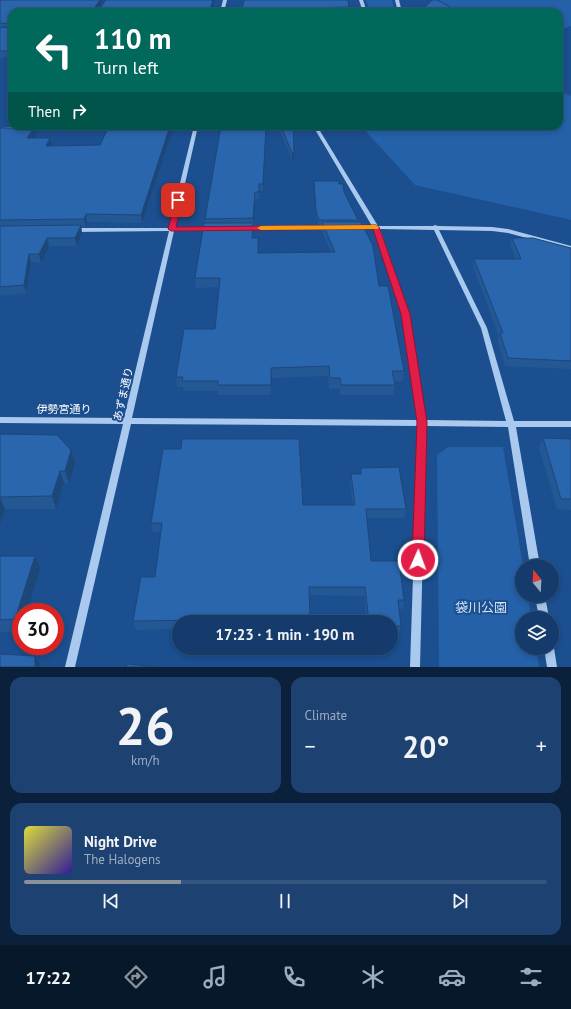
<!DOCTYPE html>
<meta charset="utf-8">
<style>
:root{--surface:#143b6b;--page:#1d4271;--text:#f1f3f6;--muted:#9dadc1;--line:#33557e;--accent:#8c9099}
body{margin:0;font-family:"PT Sans","Noto Sans JP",sans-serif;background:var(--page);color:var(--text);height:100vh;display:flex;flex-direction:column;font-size:15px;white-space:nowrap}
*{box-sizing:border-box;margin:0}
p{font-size:13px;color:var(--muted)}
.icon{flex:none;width:22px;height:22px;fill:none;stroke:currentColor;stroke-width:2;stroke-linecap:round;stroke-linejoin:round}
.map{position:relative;height:667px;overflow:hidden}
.side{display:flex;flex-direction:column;gap:10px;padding:10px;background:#0b203b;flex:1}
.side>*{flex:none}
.top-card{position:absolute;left:8px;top:8px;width:555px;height:122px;border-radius:12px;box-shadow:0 2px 6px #0003,0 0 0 1px var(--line);background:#00695c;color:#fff;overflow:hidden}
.needle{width:26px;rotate:342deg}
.tools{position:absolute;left:515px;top:559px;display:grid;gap:8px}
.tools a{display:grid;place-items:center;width:44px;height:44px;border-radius:50%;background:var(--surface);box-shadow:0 2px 6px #0003,0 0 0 1px var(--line);font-size:20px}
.speed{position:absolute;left:12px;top:603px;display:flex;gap:8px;font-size:20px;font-weight:700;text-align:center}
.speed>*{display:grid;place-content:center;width:52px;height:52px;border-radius:50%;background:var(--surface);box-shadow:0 2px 6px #0003,0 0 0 1px var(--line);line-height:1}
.speed .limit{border:6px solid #d22;background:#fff;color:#111}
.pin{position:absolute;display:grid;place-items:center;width:34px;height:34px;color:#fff;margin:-17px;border-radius:8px;box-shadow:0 2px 6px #0006}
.me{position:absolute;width:44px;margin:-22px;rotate:2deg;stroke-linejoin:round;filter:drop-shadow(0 0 3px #0008)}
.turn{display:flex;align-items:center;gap:14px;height:84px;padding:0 20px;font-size:18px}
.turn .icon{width:52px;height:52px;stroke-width:2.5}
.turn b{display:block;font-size:28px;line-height:34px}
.then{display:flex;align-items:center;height:38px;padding:0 20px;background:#0003;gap:8px;font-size:15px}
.big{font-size:30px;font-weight:800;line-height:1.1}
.side .widget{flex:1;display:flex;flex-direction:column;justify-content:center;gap:6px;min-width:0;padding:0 14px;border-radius:12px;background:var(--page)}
.side .dial{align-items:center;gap:0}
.dial b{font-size:52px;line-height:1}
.song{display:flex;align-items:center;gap:12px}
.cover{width:48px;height:48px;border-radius:6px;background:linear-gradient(135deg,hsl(60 70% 55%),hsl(250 70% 35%))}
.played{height:4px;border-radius:2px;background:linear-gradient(90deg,var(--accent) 30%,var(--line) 30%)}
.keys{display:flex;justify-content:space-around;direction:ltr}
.heat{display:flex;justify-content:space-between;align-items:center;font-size:22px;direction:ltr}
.side .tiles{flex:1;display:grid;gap:10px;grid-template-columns:1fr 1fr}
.widget:last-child{grid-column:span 2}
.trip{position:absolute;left:172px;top:615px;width:226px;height:40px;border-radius:20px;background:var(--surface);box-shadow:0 2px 6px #0003,0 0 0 1px var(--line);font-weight:800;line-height:40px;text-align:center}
.tabs{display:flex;height:64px;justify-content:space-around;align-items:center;background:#08182b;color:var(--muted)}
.tabs .icon{width:28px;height:28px}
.tabs .selected{color:var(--accent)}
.tabs b{font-size:18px;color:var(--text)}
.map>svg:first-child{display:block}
</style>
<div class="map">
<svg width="571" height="667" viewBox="0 0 571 667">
<rect width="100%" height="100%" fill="#1b4f8f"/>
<path fill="#2461a8" d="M366 0H392L395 12H370Z
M439 0H571V26L559 30V12H448L445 5Z
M559 91 571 96V220L415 185 361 126H559Z
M448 447H503L523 566 522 596H528L531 618H522V648H536L539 667H439L437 455Z"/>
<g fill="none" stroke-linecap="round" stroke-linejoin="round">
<path fill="#a9c9ee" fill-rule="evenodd" d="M223 0H227L224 12H220Z
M359 0H363L367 12H363Z
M395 0H399L402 12H398Z
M37 126H70L68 127 0 130V128Z
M194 126H198L175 228 212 227 215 229 212 231H174L132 418 418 420 403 314 374 229H354L351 227 354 225 372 226 313 126H317L378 226H433L435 225 438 226 492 227 508 229 571 246V250L508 233 492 231 439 230 487 328 514 421H571V427H516L540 566H530L508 427 426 426 420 667H410L418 426 131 424 75 667H65L123 424 0 423V417L124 418 169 231 72 232 69 230 72 228H169ZM380 229 434 230 481 328 506 421 426 420 409 314Z
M330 225 333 227 332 228 244 230 241 228 244 226Z
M535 596H545L549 618H539Z
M552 644 554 648 557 667H547L544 648H552Z"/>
</g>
<path fill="#245895" d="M0 0H102L103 2 99 8H100L215 1 211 12H12V57L0 58Z
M244 0 349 7V12H241Z
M109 126H174L142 223 87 222 85 227H81L82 234 77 246H49L41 263 31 262 26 293 0 296V128H34L36 135 34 138H50L52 146 100 145Z
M266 126 263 191H260L259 199H255L254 226H253V238L258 253H331L322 231V225H319L316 216 314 181 339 184 358 220V222L379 286 404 371 403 381H394L395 385 393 395H340L339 388 329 389 328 376 271 378V395H218V391H184L183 387H177L176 377 215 329 219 287 196 288 195 278 205 223V219Z
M278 126H293L294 160H292Z
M512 238 571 248V369L505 366 498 341 499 336 473 267 474 259H516L510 246Z
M0 434 75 463 69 483H64L56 509H5L0 524Z
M543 438 571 439V510L557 509 539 448Z
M361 468 406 509 404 518H367L371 561 404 600 403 609H399L401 626 399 635H391V622H367L364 596 309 595 310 622H179V629L136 630 133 621 155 577 161 532H153L151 523 303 505H353L350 483 351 474H360Z
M0 556 40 568 21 612V631L0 632Z"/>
<path fill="#1d4779" d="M100 0H102L103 2 95 12V7Z
M213 0H215V1L211 12H209Z
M170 126H174L142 223 141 215Z
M266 126 263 191V184Z
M34 128 36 135 29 145 27 138Z
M50 138 52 145 47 153 46 146Z
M292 153H294V160H292Z
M255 192V199L254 226 253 218Z
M86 214 87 222 85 227 84 219Z
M81 225 82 234 77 246 75 238Z
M47 238 49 246 41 263 39 254Z
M29 254 31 262 26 293 24 285Z
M71 450 75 463 69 483 65 471Z
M60 471 64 483 56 509 52 496Z
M0 497 5 509 0 524Z
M35 556 40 568 27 612H21V631L15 619Z
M35 656 41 667H35Z"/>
<path fill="#2a66ad" stroke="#1d4779" d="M0 0H100L95 7 100 8 106 0H213L209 12H12V24L0 23Z
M244 0H348L349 7 304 8V12H241Z
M432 0H438L458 12H420Z
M12 25V51H0V27L11 28Z
M109 126H170L141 215 86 214 84 219 0 220V128H34L27 138H50L46 146 100 145Z
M221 126H266L263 184H259V192H255L253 218 205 219Z
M281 126H293L294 153H292Z
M314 181H339V184H343L344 192 358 220H319L316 211Z
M322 222H361L373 246 379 286H388L404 371H392L395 385H341L340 378H330L329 366 271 368V385H218V381H182L183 377H176L184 329H215L220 278H195L204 223H253L252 238H258V253L335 252Z
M81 225 75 238H47L39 254H29L24 285 0 287V226Z
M512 238H533L571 248V361L508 358 500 333H503L474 259H521Z
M0 434 57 435 71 450 65 471H60L52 496 0 497Z
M543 438 571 439V499H561Z
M182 439H299L303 505H355L351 474H361V468L399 467 406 509H366L371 561H399L404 600H398L401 626H391V622H369L365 587H309L310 622H273V619L133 621 141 577H155L162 523H151L163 449H181Z
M0 556H35L15 619 0 620Z
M0 654 35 656V667H0Z
M127 664 157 667H126Z"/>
<path fill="#e11d48" stroke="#92132f" d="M176 198 182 200 176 227 376 225 379 227 410 314 427 422 424 560 423 564 418 566 414 564 412 560 417 422 401 314 373 229 171 231 168 229Z"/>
<path fill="#f59e0b" d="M376 225 379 227 378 229 261 230 257 228 261 226Z"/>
<g text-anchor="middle" stroke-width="4" stroke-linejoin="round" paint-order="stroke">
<g font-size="11" fill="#fff" stroke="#1b4f8f">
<text transform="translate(123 394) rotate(-77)" y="4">あずま通り</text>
<text x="64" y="413">伊勢宮通り</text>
</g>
<g font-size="13" fill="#cfe3fa" stroke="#1b4f8f">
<text x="481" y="612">袋川公園</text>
</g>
</g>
</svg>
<div class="tools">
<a><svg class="needle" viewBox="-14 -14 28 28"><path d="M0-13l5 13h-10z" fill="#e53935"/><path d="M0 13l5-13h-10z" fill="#9dadc1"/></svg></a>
<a><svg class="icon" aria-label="layers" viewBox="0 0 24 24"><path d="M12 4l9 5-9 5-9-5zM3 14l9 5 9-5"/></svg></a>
</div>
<div class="speed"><div class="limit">30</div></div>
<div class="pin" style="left:178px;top:200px;background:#d93025"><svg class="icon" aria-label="arrive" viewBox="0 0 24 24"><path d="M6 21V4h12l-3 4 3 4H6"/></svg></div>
<svg class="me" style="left:418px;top:560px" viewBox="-20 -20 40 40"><circle r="17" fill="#e11d48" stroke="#fff" stroke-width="3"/><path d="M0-11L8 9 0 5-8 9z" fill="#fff"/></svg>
<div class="trip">17:23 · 1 min · 190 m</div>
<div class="top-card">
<div class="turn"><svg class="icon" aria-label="left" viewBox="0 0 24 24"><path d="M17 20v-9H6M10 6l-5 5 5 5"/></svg><div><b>110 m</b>Turn left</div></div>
<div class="then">Then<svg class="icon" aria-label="right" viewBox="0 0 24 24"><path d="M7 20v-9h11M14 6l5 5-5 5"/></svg></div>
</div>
</div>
<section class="side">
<div class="tiles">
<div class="widget dial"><b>26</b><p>km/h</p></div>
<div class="widget"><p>Climate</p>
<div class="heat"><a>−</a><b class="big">20°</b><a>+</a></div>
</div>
<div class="widget">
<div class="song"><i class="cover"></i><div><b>Night Drive</b><p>The Halogens</p></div></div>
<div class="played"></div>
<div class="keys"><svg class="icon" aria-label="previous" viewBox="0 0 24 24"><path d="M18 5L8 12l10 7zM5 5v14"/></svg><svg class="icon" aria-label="pause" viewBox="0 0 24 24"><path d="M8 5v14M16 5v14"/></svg><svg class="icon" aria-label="next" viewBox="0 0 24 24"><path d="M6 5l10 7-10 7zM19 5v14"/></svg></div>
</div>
</div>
</section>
<nav class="tabs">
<b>17:22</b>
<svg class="icon selected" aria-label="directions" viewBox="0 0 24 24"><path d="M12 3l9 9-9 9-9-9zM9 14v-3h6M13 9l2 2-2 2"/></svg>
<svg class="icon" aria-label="music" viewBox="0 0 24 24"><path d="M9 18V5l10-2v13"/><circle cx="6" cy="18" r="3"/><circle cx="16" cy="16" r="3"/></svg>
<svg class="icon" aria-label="phone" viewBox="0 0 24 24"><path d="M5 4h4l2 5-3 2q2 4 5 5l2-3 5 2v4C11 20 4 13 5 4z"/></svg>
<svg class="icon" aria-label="climate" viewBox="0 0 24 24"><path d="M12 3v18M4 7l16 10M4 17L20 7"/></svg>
<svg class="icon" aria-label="car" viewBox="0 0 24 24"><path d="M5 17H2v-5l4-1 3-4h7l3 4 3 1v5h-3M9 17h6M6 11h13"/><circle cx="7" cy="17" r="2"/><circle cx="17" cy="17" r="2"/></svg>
<svg class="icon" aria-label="filters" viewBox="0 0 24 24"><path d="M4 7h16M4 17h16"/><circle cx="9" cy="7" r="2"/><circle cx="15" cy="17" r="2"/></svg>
</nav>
